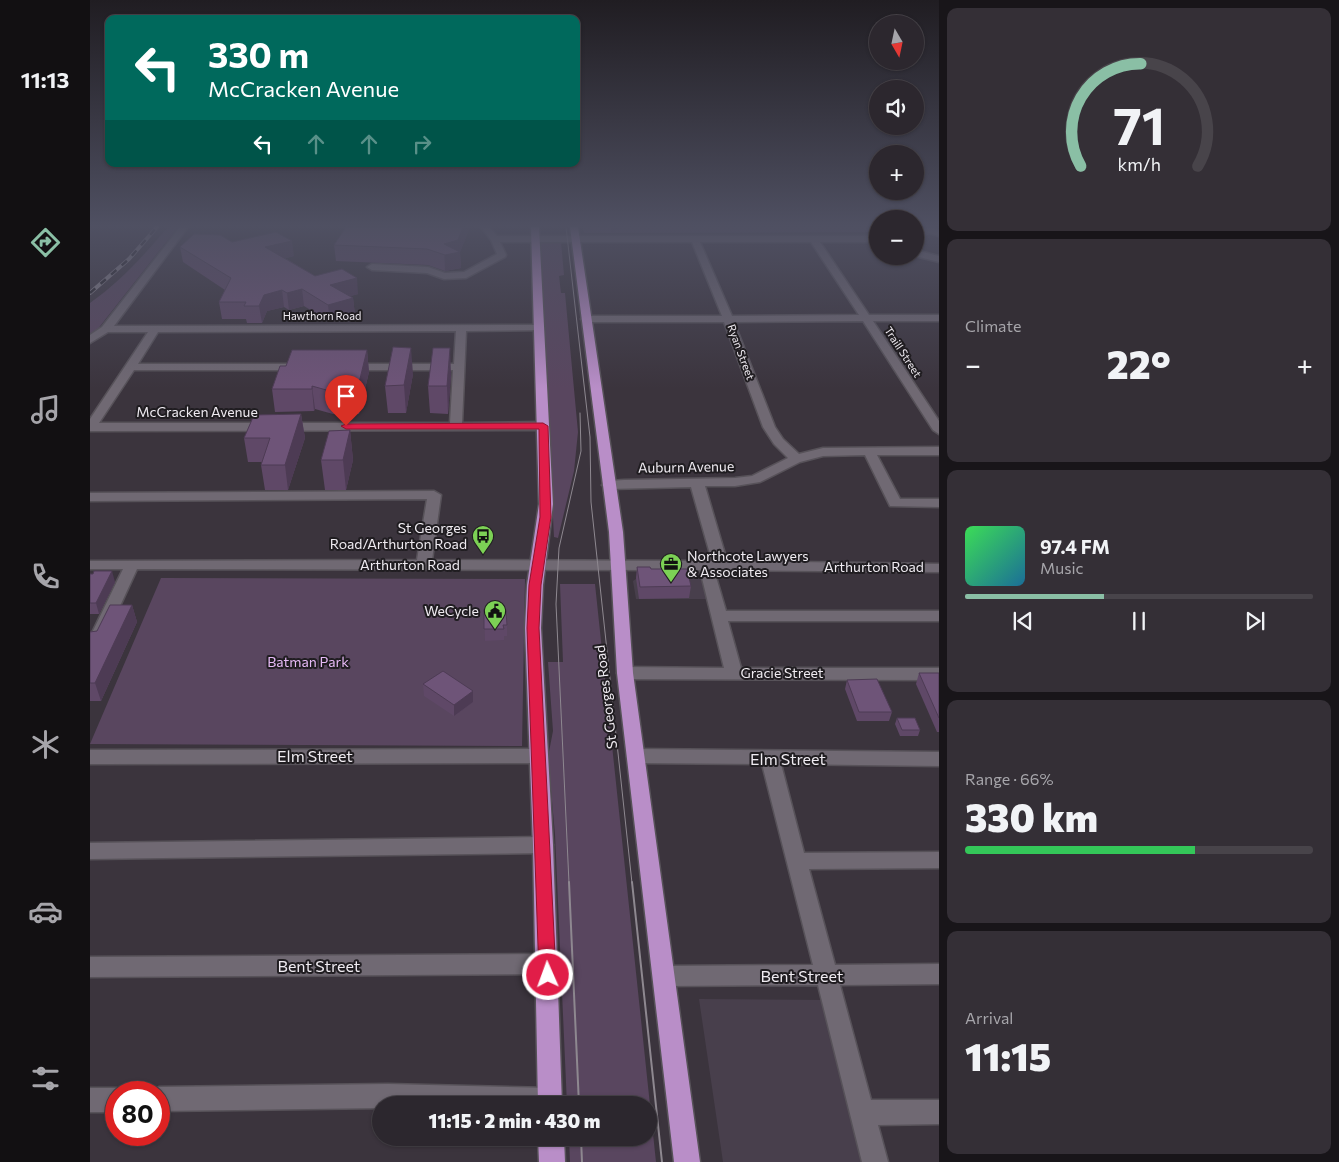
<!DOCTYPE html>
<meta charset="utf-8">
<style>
:root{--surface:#2c272e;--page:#342f36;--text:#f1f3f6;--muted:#a6a5aa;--line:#48444a;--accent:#8abfa5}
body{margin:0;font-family:Commissioner,sans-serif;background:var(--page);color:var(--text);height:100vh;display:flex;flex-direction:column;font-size:19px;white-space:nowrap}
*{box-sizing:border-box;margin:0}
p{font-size:16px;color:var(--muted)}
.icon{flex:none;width:28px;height:28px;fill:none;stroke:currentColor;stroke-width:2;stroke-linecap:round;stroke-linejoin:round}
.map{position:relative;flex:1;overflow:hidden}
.drawer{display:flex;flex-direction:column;gap:8px;padding:8px;background:#181519;width:400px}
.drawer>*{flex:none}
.hud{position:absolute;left:15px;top:15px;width:475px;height:152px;border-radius:10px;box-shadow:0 1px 4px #0004,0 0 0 1px var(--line);background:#00695c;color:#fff;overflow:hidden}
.needle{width:32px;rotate:171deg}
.fabs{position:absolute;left:779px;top:15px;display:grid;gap:10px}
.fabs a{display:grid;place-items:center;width:55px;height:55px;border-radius:50%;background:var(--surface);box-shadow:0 1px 4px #0004,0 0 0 1px var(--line);font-size:25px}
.speed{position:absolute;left:15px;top:1081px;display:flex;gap:10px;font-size:25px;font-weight:700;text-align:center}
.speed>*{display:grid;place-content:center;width:65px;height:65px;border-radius:50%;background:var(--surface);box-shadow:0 1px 4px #0004,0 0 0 1px var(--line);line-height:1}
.speed .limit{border:8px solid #d22;background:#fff;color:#111}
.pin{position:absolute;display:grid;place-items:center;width:42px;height:42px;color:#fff;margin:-51px -21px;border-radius:50% 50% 50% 0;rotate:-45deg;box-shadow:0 0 5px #0007}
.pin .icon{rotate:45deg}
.me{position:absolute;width:55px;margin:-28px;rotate:358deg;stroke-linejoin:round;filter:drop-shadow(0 0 4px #0008)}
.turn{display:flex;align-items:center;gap:18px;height:105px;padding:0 20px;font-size:22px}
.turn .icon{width:65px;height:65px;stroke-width:2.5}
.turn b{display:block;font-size:35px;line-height:42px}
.lanes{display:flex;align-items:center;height:48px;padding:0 20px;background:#0003;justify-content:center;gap:25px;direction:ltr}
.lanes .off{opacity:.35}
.big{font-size:38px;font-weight:800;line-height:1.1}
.drawer .card{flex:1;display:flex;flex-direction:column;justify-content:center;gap:8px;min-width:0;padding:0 18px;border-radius:10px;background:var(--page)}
.drawer .dial{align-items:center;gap:0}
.dial svg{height:130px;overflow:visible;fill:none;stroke:var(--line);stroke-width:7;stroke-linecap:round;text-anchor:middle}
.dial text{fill:var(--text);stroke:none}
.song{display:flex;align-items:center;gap:15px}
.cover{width:60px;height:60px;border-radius:8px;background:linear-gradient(135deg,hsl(130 70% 55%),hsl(200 70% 35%))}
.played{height:5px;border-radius:2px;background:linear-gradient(90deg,var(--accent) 40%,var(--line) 40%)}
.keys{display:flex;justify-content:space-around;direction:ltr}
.heat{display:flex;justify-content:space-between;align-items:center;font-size:28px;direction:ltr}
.charge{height:8px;border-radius:4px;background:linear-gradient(90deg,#34c759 66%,var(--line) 0)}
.trip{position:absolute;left:282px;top:1096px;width:285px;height:50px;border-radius:25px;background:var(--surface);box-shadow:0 1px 4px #0004,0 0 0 1px var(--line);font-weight:800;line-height:50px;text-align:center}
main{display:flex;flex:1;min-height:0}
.tab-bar{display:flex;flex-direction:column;width:90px;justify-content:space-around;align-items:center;background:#121012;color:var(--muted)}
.tab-bar .icon{width:35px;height:35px}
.tab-bar .active{color:var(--accent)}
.tab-bar b{font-size:22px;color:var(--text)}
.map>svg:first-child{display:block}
</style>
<main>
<nav class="tab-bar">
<b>11:13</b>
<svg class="icon active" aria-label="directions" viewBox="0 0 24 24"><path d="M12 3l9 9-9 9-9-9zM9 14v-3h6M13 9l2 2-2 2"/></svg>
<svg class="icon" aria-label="music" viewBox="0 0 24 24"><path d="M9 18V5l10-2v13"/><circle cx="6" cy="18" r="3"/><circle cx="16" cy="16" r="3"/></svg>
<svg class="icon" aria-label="phone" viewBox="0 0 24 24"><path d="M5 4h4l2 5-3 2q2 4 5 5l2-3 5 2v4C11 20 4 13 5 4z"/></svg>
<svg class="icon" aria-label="climate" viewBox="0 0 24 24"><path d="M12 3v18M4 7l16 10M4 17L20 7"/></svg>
<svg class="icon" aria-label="car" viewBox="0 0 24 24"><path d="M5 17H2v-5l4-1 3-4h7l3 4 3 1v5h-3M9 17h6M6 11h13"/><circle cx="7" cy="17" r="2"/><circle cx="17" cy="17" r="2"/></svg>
<svg class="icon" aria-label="filters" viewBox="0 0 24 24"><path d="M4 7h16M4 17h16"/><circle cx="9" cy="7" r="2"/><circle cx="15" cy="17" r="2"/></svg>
</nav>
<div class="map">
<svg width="849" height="1162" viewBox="0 0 849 1162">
<rect width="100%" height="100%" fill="#3b343d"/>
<path fill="#483f4c" d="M550 576H617L622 599H546L543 581Z
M609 999 738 1000 778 1162H633Z"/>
<path fill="#59465f" d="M78 227H88L7 330 0 335V303C30 282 55 254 78 227Z
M493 227H787L788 232 494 233Z
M449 242H471L474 275 469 276 471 293H475L488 432 484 471 468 538 464 537Z
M71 578 435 579 432 746 0 744Z
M470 584H505L566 1162H480L479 1138H559V1105H477L465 834 458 757 463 731 458 662H473Z"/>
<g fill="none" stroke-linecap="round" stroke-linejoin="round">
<g stroke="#575259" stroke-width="3">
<path id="minor" d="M90 227H98L24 326 449 325 453 326 454 328 453 330 376 331 372 423 453 422 459 426 453 430 0 431V419L58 332H18L0 343V335L12 327ZM366 331 364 364H258L253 367 258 370H363L360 423H9L44 370H210L215 367 210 364H48L68 332Z
M391 227H399L407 236H788V242H730L779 315H849V321H783L849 421V434L843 430 773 321 644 322 685 427 693 439 709 454 733 448 849 447V455H787L810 499H849V507L800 506 775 455 733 456 710 462 670 482 645 486H615L637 561 849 564V572L624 570 636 611H849V621H638L651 668H849V680L535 679 529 677 527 673 529 669 535 667 634 668 610 570 47 569 13 643 11 647 0 648V637L33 569H0V561L327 560 337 499 0 501V493L344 491 351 495 342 560 622 561 601 487 519 489 512 485 519 481 534 480 645 478 662 476 698 458 684 444 673 427 634 322H496L491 319 496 316H632L602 242H410L416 255 415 257 376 278 354 279 337 273 282 270 277 267 282 264 338 267 355 273 374 272 407 254 401 240ZM610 242H721L769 315 642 316Z
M839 227 849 230V236L839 233 825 237V231Z
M825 250 849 256V262L825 256Z
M449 749 455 751 458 756 455 761 449 763 0 764V750Z
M546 749 849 752V766L691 764 714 853 849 852V868L719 869 745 965 849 964V984L750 985 781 1100H849V1124L788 1125 798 1162H772L728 985 575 986 567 983 564 976 567 969 575 966 723 965 672 764 546 763 540 761 537 756 540 751Z
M453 837 460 839 463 845 460 851 453 853 0 859V843Z
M457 954 465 957 468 964 465 971 457 974 0 977V957Z
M298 1084 460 1088 469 1091 472 1100 470 1105H291V1108L69 1111V1092H59L69 1087Z
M0 1088H26L35 1091 26 1092V1112H0Z"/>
</g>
<g stroke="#575259" stroke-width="3">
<path id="highway" d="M441 227H449L463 504 453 585 451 628 463 845 472 1105H448L443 845 435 628 437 585 449 504Z
M480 227H488L533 532 543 673 610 1162H584L527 673 519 532Z
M448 1138H474L475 1162H449Z"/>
</g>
<use href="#minor" fill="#706973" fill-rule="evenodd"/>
<use href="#highway" fill="#b98ec8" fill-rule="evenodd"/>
<path stroke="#8e8890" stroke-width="1" d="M476 227 500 437 501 502 542 883
M479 883 466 604 469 548 491 451 490 413"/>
<path stroke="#8e8890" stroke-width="2" d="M479 882 489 1105
M542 882 572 1162
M491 1138 492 1162"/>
<g stroke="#8e8890" stroke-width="4">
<path id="rail" d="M0 293 39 259 67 227"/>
</g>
<use href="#rail" stroke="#201d21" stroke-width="2.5" stroke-dasharray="7" stroke-linecap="butt"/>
</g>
<path fill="#5f4867" d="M256 227H380L370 252 371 268 355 271 338 265 246 261 244 245Z
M502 227H531L521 233 502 230Z
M142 242 204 256 195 258 225 276 268 294 260 296 263 298 265 315 240 322 214 306 199 310 194 307 177 311 172 323H157L156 319H132L129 302 135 290 93 262 90 247Z
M277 350 279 372 269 414H243L225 409 224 411 185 412 182 389 196 366Z
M323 374 316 413H298L295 386Z
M361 374 358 414 340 413 338 386Z
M211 414 215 438 198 490H175L171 465 172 462H158L154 438Z
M260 430 263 460 256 490H235L231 460Z
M547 567 561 569 601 586 599 598 549 599 546 578Z
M0 574 25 582 9 614H0Z
M42 605 47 622 11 701H0V632L7 631Z
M394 609 413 611 417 625V636H414V640L395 641Z
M829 673H849V732H847L826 684Z
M757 680 802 712 799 721H767L755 689Z
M333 684 383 691V702L364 716 334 696Z
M807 718 830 730 828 736H810L805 724Z"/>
<path fill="#4d3b54" d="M373 227H380L370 252 371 268 355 271 354 244Z
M521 227H531L521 233Z
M202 241 204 256 178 263 175 247Z
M267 278 268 294 242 302 240 285Z
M212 289 214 306 199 310 197 293Z
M192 290 194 307 177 311 172 323 169 306 174 295Z
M263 298 265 315 240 322 238 305Z
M321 348 323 374 316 413 314 385Z
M360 348 361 374 358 414 357 386Z
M277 350 279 372 269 414 267 391Z
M222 386 225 409 224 411 222 389Z
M211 414 215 438 198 490 195 465Z
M260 430 263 460 256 490 253 460Z
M22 571 25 582 9 614 6 603Z
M42 605 47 622 11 701 5 683Z
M383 691V702L364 716V705Z"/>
<path fill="#6e5478" stroke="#4d3b54" d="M256 227H373L368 240 354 244 370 252 355 255 337 249 244 245Z
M186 232 202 241 175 247 225 276 252 269 267 278 240 285 263 298 238 305 212 289 197 293 192 290 174 295 169 306H154L156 302H129L141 278 90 247 104 234 130 235 142 242Z
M303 347 321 348 314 385 295 386Z
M343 348H360L357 386H338Z
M202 350H277L267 391H240L222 386V389H182L190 366H196Z
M211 414 195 465H171L180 438H154L164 415Z
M260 430 253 460H231L239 431Z
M547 567H560L561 569H597L601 586 550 587Z
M4 571H22L6 603H0V574H3Z
M20 605H42L5 683H0V632L7 631Z
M394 609H413V611H416L417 625H413L414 629H394Z
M353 671 383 691 364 705 333 684Z
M829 673H849V718Z
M787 679 802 712H769L757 680Z
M807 718H825L830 730H812Z"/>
<linearGradient id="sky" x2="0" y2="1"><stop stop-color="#201d22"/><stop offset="0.58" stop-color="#4f5062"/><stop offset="1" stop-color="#4f5062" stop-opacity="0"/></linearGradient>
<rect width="849" height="389" fill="url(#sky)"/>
<path fill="#e11d48" stroke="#92132f" d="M453 423 458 426 461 517 451 585 449 628 466 975 464 981 458 983 452 981 449 975 437 628 439 585 450 517 449 429H256L251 426 256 424Z"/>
<defs>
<g id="bus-pin" transform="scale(1.125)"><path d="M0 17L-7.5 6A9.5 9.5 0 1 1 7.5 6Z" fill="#7cd155" stroke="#201d21"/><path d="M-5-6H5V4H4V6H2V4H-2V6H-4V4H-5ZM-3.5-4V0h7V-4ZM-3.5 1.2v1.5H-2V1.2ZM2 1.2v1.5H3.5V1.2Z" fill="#111"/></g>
<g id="office-pin" transform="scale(1.125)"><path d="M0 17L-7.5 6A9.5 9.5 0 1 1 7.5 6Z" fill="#7cd155" stroke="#201d21"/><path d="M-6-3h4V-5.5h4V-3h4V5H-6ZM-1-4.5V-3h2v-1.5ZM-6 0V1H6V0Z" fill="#111"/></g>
<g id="civic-pin" transform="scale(1.125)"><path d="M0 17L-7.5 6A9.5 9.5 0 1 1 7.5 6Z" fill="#7cd155" stroke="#201d21"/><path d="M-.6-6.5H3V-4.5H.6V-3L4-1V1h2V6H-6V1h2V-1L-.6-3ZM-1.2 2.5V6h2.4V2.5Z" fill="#111"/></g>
</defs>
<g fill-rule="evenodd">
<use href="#bus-pin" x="393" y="536"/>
<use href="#office-pin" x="581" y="564"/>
<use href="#civic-pin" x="405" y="611"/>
</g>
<g text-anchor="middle" stroke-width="4" stroke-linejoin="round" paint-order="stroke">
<g font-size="11" fill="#efebf1" stroke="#201d21">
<text x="232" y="320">Hawthorn Road</text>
<text transform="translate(651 352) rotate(70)" y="4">Ryan Street</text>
<text transform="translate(813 352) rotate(57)" y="4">Traill Street</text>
</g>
<g font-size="14" fill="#efebf1" stroke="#201d21">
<text x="107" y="417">McCracken Avenue</text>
<text transform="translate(596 467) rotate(-1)" y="5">Auburn Avenue</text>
<text x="320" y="570">Arthurton Road</text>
<text x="784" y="572">Arthurton Road</text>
<text x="692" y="678">Gracie Street</text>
<text transform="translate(516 697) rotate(-97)" y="5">St Georges Road</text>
</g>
<g font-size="14" fill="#efebf1" stroke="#201d21" text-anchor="end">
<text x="377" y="533">St Georges<tspan x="377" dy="16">Road/Arthurton Road</tspan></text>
<text x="597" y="561" text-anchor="start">Northcote Lawyers<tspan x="597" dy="16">&amp; Associates</tspan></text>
<text x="389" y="616">WeCycle</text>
</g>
<g font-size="14" fill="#e7baf7" stroke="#201d21">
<text x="218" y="667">Batman Park</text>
</g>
<g font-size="16" fill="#efebf1" stroke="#201d21">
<text x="225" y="762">Elm Street</text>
<text x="698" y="765">Elm Street</text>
<text x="229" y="972">Bent Street</text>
<text x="712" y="982">Bent Street</text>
</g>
</g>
</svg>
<div class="fabs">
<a><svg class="needle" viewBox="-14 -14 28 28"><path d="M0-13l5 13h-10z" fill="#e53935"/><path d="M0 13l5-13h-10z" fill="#a6a5aa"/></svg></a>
<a><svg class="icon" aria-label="sound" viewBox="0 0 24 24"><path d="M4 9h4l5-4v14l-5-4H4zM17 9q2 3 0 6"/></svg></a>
<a>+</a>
<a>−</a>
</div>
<div class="speed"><div class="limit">80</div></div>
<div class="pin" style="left:256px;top:426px;background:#d93025"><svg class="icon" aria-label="arrive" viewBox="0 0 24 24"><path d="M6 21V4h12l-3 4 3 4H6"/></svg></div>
<svg class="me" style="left:458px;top:975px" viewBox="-20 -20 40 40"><circle r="17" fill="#e11d48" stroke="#fff" stroke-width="3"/><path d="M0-11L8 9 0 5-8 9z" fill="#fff"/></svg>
<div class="trip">11:15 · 2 min · 430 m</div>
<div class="hud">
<div class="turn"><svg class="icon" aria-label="left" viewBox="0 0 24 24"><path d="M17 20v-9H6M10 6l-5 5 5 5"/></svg><div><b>330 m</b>McCracken Avenue</div></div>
<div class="lanes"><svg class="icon" aria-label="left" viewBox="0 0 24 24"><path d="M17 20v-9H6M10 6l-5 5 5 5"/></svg><svg class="icon off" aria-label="ahead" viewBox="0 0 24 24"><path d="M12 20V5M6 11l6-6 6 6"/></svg><svg class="icon off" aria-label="ahead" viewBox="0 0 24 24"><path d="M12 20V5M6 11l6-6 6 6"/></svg><svg class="icon off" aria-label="right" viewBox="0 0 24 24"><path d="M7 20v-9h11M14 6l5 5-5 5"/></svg></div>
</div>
</div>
<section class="drawer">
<div class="card dial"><svg viewBox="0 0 100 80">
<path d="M14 69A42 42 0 1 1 86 69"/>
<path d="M14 69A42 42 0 0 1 51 6" stroke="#8abfa5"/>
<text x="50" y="56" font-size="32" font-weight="700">71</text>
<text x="50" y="72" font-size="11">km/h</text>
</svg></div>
<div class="card"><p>Climate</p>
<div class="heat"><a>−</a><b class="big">22°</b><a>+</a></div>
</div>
<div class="card">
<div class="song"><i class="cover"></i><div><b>97.4 FM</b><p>Music</p></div></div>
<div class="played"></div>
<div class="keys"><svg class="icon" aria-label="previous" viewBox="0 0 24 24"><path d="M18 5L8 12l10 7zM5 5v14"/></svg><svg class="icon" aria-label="pause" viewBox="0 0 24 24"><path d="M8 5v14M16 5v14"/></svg><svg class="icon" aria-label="next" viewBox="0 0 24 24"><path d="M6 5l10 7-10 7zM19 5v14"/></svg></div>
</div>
<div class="card"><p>Range · 66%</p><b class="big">330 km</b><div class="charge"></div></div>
<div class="card"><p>Arrival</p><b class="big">11:15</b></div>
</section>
</main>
